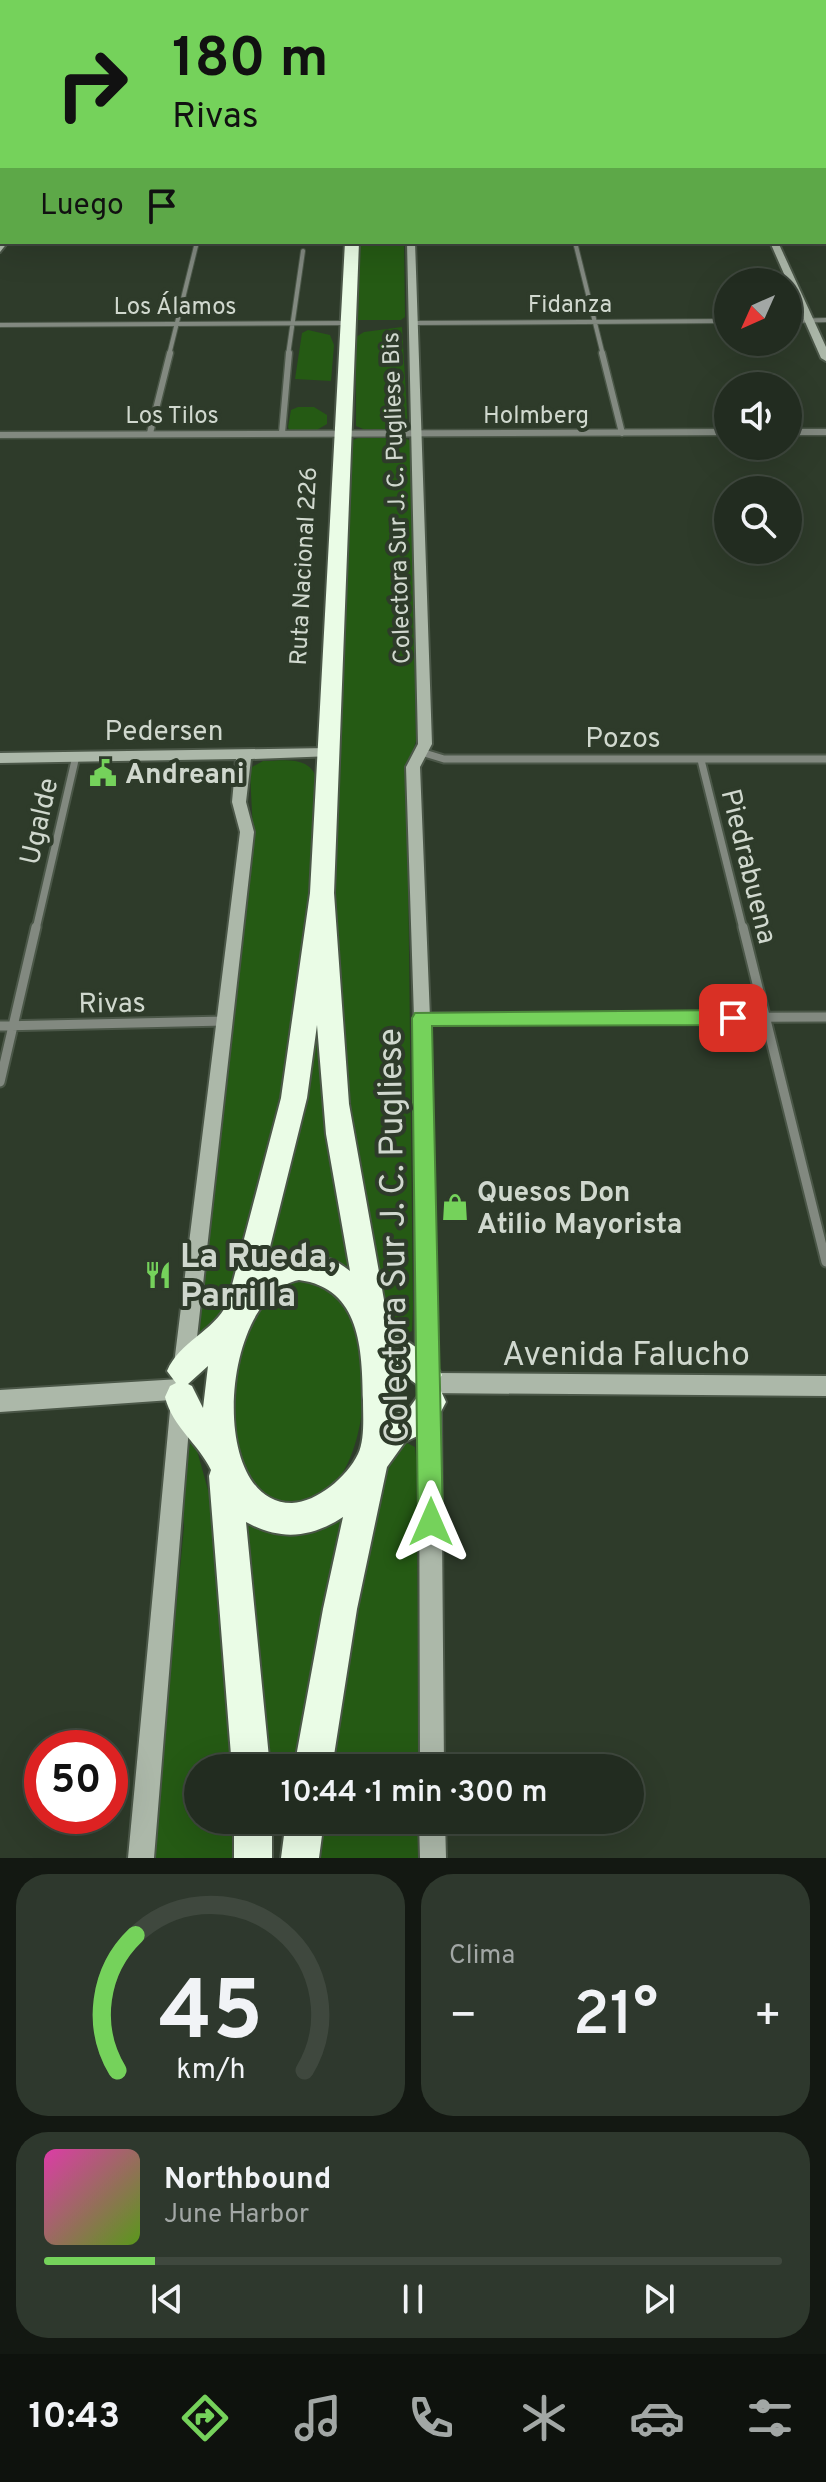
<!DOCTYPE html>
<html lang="es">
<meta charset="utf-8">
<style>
:root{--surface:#222c20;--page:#2e382d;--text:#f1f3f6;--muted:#a2a7a5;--line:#3f483e;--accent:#75d25b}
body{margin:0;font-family:Overpass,sans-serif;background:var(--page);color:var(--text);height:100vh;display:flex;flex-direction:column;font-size:30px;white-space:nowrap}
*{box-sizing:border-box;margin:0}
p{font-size:26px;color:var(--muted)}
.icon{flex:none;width:44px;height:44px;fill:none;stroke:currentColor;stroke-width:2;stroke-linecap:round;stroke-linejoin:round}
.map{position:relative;height:1858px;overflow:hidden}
.drawer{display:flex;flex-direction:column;gap:16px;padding:16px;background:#131812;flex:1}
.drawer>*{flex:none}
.guide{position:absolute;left:0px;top:0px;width:826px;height:244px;box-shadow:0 8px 32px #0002,0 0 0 2px var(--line);background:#75d25b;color:#111;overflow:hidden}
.needle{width:52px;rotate:225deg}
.controls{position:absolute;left:714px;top:268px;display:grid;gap:16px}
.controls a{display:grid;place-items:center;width:88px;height:88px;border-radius:50%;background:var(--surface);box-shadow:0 8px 32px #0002,0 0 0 2px var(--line);font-size:40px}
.speed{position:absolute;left:24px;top:1730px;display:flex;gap:16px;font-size:40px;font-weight:700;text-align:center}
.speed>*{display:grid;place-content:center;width:104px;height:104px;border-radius:50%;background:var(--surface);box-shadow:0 8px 32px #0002,0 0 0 2px var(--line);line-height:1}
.speed .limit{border:12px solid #d22;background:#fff;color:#111}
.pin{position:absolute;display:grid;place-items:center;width:68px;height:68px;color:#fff;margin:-34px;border-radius:16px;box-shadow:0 4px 12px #0006}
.me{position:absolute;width:88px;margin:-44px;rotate:0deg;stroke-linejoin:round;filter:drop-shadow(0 0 6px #0008)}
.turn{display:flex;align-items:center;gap:28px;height:168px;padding:0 40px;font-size:36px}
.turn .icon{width:104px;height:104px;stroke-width:2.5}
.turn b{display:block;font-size:56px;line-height:68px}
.then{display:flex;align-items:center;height:76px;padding:0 40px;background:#0003;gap:16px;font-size:30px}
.big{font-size:60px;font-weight:600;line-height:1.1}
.drawer .widget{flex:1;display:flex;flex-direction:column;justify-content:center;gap:12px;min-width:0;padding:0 28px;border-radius:32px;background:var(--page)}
.drawer .dial{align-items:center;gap:0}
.dial svg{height:208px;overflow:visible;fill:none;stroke:var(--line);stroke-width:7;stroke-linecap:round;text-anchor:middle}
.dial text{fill:var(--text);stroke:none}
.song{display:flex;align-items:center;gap:24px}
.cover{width:96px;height:96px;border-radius:12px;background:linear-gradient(135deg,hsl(320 70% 55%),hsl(90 70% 35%))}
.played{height:8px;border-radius:4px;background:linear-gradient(90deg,var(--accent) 15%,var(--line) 15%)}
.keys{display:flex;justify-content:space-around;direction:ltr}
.heat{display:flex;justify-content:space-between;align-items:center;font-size:44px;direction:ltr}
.drawer .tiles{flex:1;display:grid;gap:16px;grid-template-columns:1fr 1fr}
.widget:last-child{grid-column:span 2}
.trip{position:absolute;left:184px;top:1754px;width:460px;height:80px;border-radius:40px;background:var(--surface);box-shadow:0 8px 32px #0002,0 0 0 2px var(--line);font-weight:600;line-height:80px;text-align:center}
.menu{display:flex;height:128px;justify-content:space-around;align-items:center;background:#0e120d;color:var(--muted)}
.menu .icon{width:56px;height:56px}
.menu .current{color:var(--accent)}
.menu b{font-size:36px;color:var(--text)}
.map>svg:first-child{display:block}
</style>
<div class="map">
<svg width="826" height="1858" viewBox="0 0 826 1858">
<rect width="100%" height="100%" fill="#2e3b2a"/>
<path fill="#255a14" d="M360 242H404L405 317 401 320H358Z
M402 327 408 429 368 431 356 426V337L364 332Z
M308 330 330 335 334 345 331 381 295 379 302 333Z
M298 407H314L327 415V424L315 431H290L288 427 291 410Z
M360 437H402L411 441 416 741 407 771 413 1308 412 1331 404 1335 397 1331 390 1318 371 1263 335 1018 333 855 353 440Z
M263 761C282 761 308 755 316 777L309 905 292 1064 249 1238 219 1316 205 1335 197 1333 253 831 250 773 252 767Z
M318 977 352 1269 324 1257 255 1271Z
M307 1279C320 1282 340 1290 348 1302 379 1353 369 1519 282 1503 266 1500 250 1483 242 1468 225 1433 237 1321 268 1294 278 1285 294 1281 307 1279Z
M190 1442 196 1447 215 1515 240 1768H198V1820H242V1858H152L184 1527 182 1497Z
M407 1443 415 1447 416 1457 420 1768H325L379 1480 398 1447Z
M351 1512 299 1768H263L239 1520C286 1538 308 1541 351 1512Z
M319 1820H420L421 1858H314Z"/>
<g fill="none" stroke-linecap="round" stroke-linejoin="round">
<g stroke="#4b5748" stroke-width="5">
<path id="street-far4" d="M422 0 428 2
M446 2 449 0"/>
</g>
<g stroke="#4b5748" stroke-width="6">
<path id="street-far3" d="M575 242 603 355
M788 321 826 320
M413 323 728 321
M0 325 349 323
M169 355 197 242
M288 355 303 251"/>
</g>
<g stroke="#4b5748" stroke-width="9">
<path id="street-far2" d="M602 353 622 433
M788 432H826
M150 433 170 353
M282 433 289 353
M0 435 728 432"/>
</g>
<g stroke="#4b5748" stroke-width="11">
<path id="street-far1" d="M421 752 444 759H826
M701 760 743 929
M36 929 76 756"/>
</g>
<g stroke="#4b5748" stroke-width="13">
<path id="street" d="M743 927 826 1262
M423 1018 826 1017
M0 1026 225 1021
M0 1082 36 927"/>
</g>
<g stroke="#4b5748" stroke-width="4">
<path id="secondary" d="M824 6H826V10H824Z
M0 10H2V14H0Z
M824 233H826V239H824Z
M2 240 8 242 0 252V242Z
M407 242H415L432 744 420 767 430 1018 436 1373 826 1376V1396L426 1393 419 1390 416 1383 414 1018 406 767 418 744Z
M770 242H778L826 347V361L821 358Z
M328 748 333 750 335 753 333 756 251 759 246 802 254 832 194 1364 191 1371 184 1374 177 1371 174 1364 240 832 232 802 236 759 0 763V753Z
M180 1379 187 1382 191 1403 154 1858H128L171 1400 0 1412V1390Z
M430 1399 437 1403 441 1410 444 1768H420L419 1410 423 1403Z
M419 1820H445L446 1858H420Z"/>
</g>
<g stroke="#4b5748" stroke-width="4">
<path id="highway" d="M315 0H332L334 2H317Z
M345 242H359L334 893 349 1104 389 1328 431 1358 442 1375 433 1388 441 1391 446 1402 432 1429 405 1442 387 1467 357 1609 332 1768H294L323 1609 343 1517C311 1538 280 1541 246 1522L270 1768H232L209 1476 211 1470C198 1443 173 1428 165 1397L170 1386 176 1383 167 1371C180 1341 213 1332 227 1304L281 1098 310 893ZM317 1025 326 1134 350 1271C326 1251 293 1248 266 1263L307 1098ZM299 1280C361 1288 362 1350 363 1400 363 1415 365 1440 358 1454 347 1477 317 1502 292 1503 207 1504 220 1296 299 1280ZM208 1366 203 1408 192 1386 188 1384ZM393 1367 423 1389 410 1407 395 1414Z
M234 1820H272V1858H234Z
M286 1820H324L319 1858H281Z"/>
</g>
<use href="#street-far4" stroke="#828980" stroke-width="3"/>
<use href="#street-far3" stroke="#828980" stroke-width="4"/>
<use href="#street-far2" stroke="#828980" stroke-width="6"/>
<use href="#street-far1" stroke="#828980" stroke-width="7"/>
<use href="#street" stroke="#828980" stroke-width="9"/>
<use href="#secondary" fill="#acb8a9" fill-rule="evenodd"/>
<use href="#highway" fill="#eafce6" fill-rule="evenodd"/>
</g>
<path fill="#75d25b" stroke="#4c883b" stroke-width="2" d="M733 1010 740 1012 742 1018 740 1023 733 1025 432 1026 443 1522 440 1531 431 1534 422 1531 418 1522 412 1018 415 1013Z"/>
<defs>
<g id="civic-bare" transform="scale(2.16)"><path d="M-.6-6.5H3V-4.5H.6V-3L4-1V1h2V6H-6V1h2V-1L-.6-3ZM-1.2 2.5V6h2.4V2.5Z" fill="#75d25b" stroke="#2e3b2a" stroke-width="2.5" paint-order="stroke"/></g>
<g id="shop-bare" transform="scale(2.16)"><path d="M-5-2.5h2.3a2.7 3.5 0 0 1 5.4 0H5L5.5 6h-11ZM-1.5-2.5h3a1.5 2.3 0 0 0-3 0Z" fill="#75d25b" stroke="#2e3b2a" stroke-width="2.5" paint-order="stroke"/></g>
<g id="restaurant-bare" transform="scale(2.16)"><path d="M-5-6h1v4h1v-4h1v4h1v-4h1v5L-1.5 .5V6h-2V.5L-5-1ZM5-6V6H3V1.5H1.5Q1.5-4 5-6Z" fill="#75d25b" stroke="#2e3b2a" stroke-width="2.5" paint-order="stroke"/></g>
</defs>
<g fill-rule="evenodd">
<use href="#civic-bare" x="103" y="773"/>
<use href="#shop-bare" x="455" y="1207"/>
<use href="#restaurant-bare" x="158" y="1275"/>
</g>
<g text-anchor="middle" stroke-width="8" stroke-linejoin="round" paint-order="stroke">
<g font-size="24" fill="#d0d8ce" stroke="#2e3b2a">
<text x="570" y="312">Fidanza</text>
<text x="175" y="314">Los Álamos</text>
<text x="172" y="423">Los Tilos</text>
<text x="536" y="423">Holmberg</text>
<text transform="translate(396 498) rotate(-92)" y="8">Colectora Sur J. C. Pugliese Bis</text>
<text transform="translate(303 566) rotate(-87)" y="8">Ruta Nacional 226</text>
</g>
<g font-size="28" fill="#d0d8ce" stroke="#2e3b2a">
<text x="164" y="740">Pedersen</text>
<text x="623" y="747">Pozos</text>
<text transform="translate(38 821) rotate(-77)" y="10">Ugalde</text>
<text transform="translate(750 866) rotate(76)" y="10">Piedrabuena</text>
<text transform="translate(112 1002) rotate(-1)" y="10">Rivas</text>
</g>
<g font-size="28" font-weight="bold" fill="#d0d8ce" stroke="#2e3b2a" text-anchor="start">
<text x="125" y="783">Andreani</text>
<text x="477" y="1201">Quesos Don<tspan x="477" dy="32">Atilio Mayorista</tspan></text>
</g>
<g font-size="34" fill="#d0d8ce" stroke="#2e3b2a">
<text transform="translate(392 1236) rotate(-91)" y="12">Colectora Sur J. C. Pugliese</text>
<text x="626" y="1365">Avenida Falucho</text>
</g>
<g font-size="34" font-weight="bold" fill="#d0d8ce" stroke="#2e3b2a" text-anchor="start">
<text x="180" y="1267">La Rueda,<tspan x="180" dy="39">Parrilla</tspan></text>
</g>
</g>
</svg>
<div class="controls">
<a><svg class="needle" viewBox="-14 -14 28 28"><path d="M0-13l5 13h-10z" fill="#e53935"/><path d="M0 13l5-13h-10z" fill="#a2a7a5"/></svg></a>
<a><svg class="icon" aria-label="sound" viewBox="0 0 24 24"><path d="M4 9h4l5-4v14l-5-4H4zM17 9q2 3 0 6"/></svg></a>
<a><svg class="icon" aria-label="search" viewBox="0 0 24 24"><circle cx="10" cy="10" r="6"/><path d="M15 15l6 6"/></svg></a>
</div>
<div class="speed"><div class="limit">50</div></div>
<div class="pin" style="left:733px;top:1018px;background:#d93025"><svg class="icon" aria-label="arrive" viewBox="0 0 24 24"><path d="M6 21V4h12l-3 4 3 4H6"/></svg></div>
<svg class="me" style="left:431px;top:1522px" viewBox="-20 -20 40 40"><path d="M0-17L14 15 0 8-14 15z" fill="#75d25b" stroke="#fff" stroke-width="4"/></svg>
<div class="trip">10:44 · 1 min · 300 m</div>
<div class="guide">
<div class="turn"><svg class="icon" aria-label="right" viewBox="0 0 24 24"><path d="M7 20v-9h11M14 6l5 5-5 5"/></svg><div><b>180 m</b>Rivas</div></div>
<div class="then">Luego<svg class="icon" aria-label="arrive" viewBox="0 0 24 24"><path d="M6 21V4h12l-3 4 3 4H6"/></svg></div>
</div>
</div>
<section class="drawer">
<div class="tiles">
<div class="widget dial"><svg viewBox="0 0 100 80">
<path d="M14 69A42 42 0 1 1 86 69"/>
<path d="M14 69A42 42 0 0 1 21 17" stroke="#75d25b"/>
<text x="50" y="56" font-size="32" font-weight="700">45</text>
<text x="50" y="72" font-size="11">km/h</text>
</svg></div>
<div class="widget"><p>Clima</p>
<div class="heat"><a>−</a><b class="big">21°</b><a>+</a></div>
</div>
<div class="widget">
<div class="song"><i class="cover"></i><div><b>Northbound</b><p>June Harbor</p></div></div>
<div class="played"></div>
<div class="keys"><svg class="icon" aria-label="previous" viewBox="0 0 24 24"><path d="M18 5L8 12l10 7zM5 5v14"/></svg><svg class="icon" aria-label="pause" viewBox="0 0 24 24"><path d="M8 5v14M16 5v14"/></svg><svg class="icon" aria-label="next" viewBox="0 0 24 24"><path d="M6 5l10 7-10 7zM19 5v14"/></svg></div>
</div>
</div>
</section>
<nav class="menu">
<b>10:43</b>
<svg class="icon current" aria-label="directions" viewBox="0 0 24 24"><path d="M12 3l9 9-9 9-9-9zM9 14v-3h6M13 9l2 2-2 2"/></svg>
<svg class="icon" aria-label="music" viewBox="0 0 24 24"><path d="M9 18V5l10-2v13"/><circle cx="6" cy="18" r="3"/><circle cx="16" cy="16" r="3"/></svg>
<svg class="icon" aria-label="phone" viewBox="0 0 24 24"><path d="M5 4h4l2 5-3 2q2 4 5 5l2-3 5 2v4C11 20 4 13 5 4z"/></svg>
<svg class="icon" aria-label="climate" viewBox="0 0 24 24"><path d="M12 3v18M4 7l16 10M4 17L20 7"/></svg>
<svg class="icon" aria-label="car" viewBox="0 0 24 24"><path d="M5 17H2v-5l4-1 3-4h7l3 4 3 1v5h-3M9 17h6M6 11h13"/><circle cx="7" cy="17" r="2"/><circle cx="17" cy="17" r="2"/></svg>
<svg class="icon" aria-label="filters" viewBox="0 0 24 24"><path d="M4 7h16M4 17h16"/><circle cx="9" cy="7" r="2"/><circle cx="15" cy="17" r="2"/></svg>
</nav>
